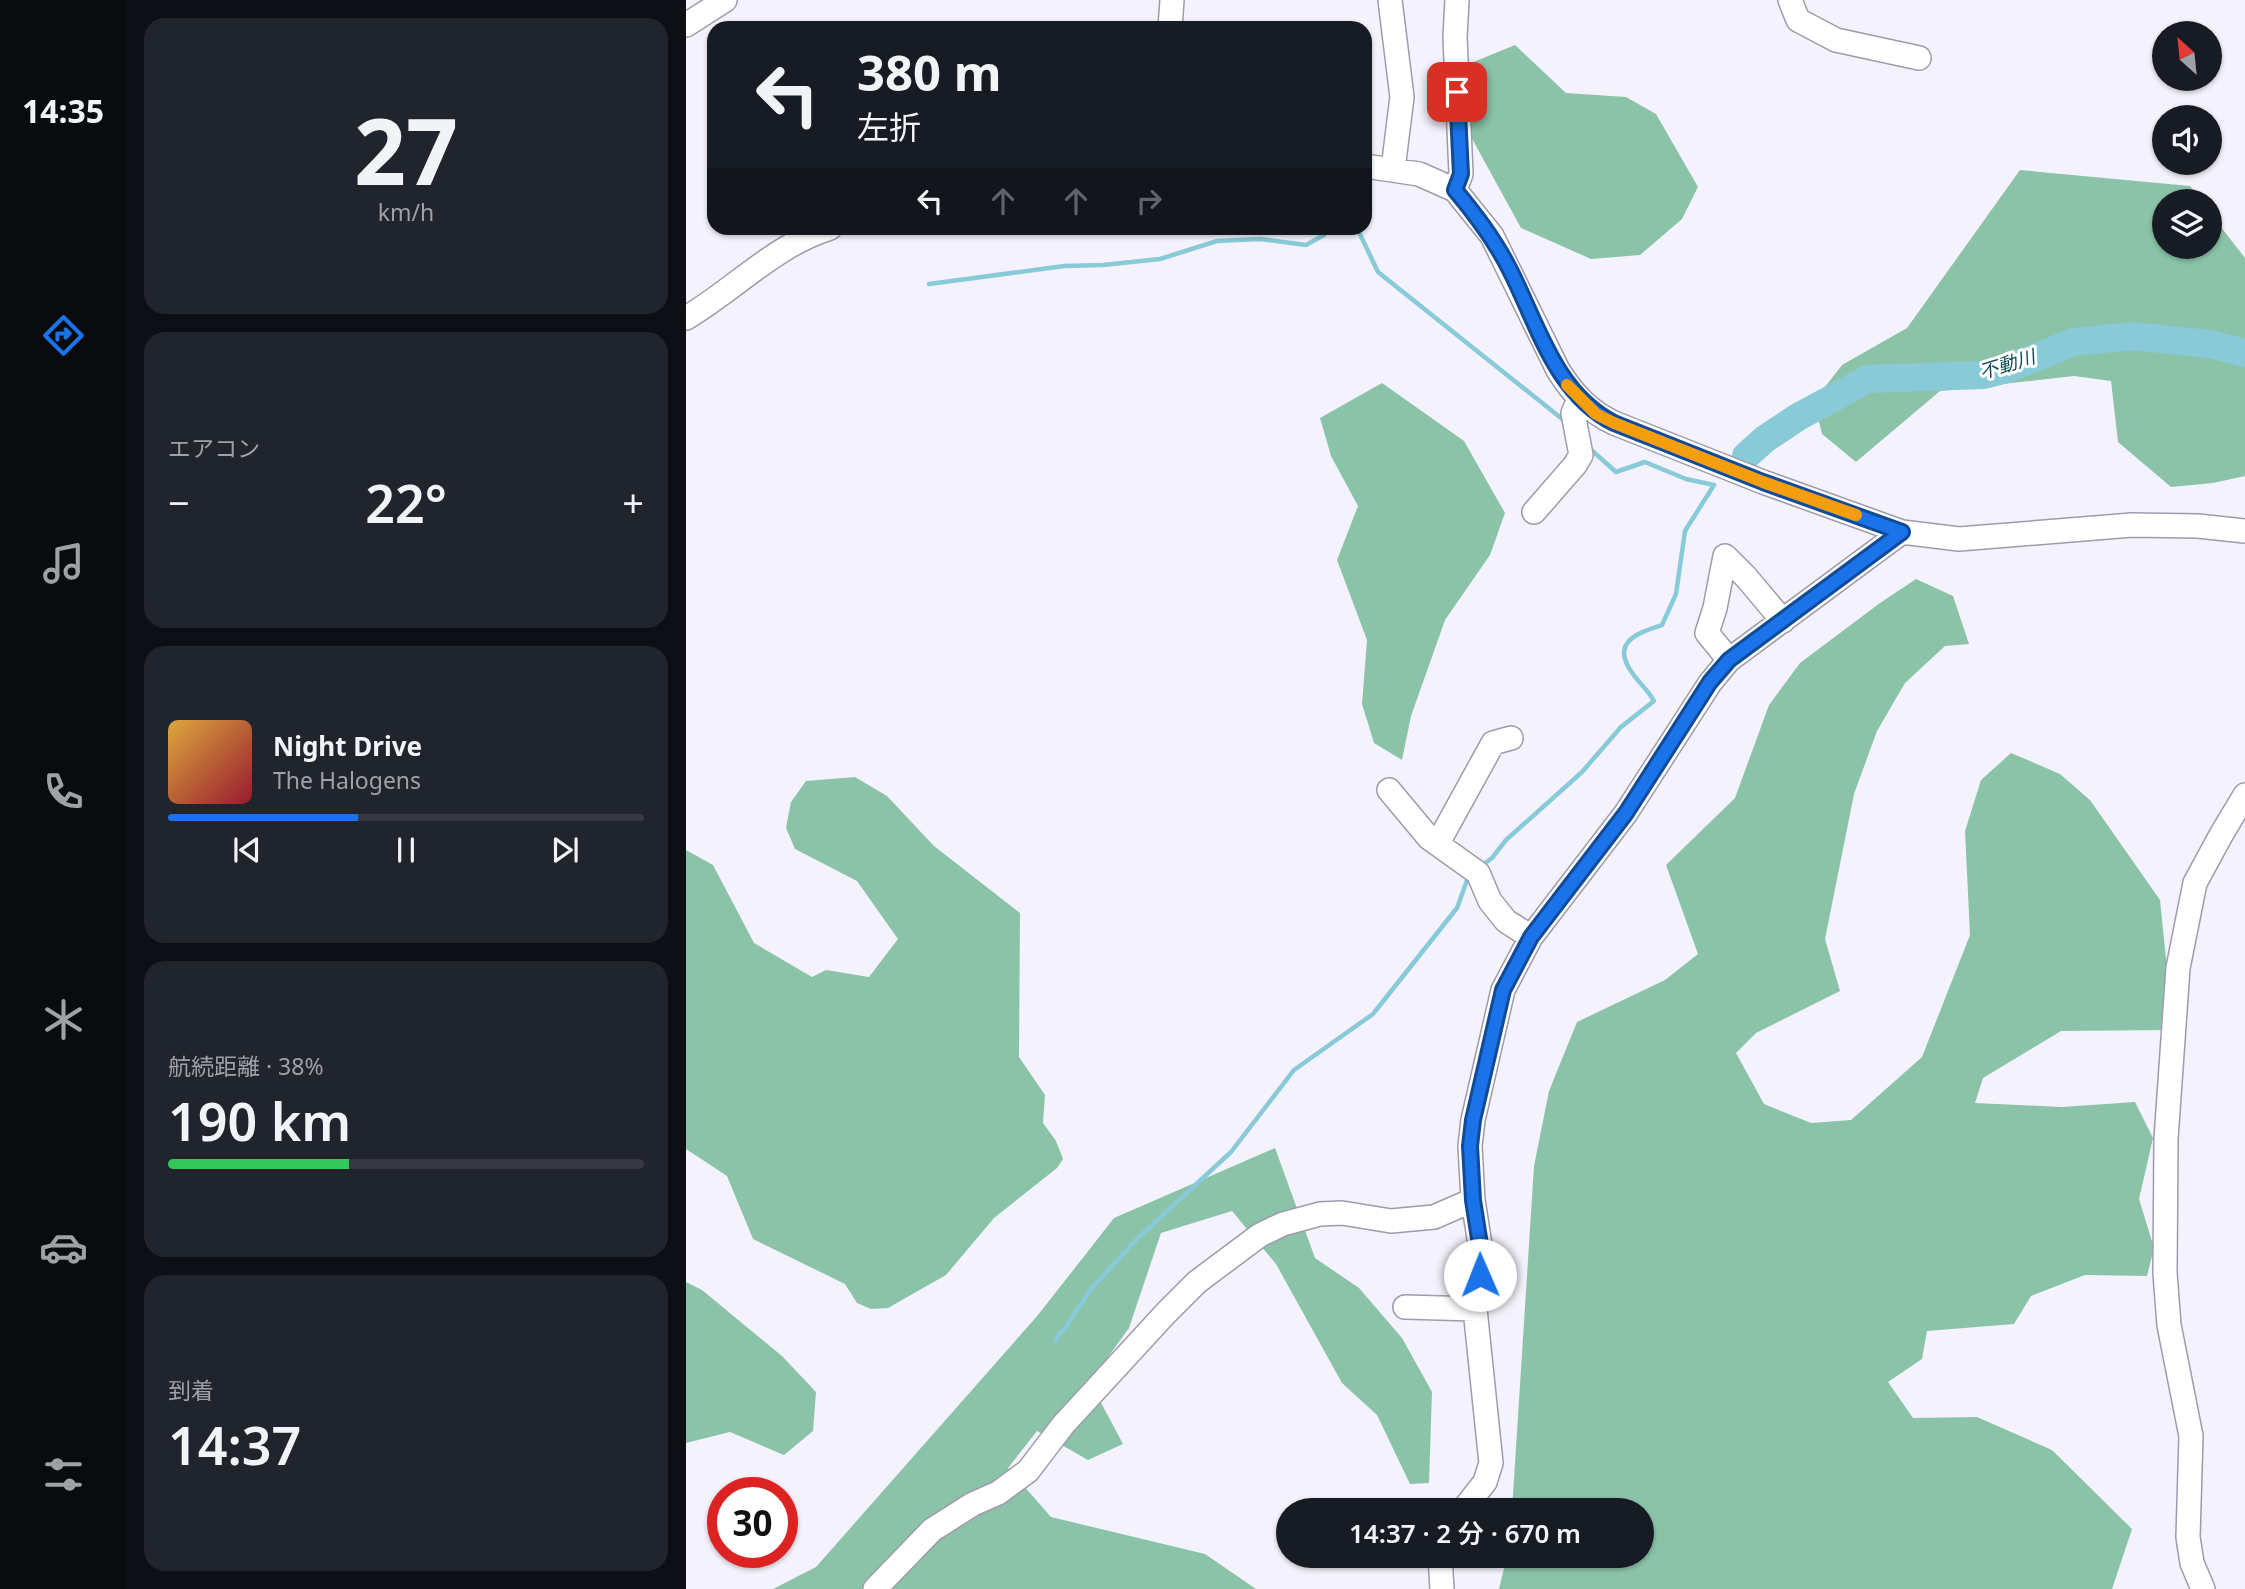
<!DOCTYPE html>
<html lang="ja">
<meta charset="utf-8">
<style>
:root{--surface:#171b24;--page:#20242c;--text:#f1f3f6;--muted:#9ea1a6;--line:#363941;--accent:#1a73e8}
body{margin:0;font-family:"Noto Sans","Noto Sans JP",sans-serif;background:var(--page);color:var(--text);height:100vh;display:flex;flex-direction:column;font-size:26px;white-space:nowrap}
*{box-sizing:border-box;margin:0}
p{font-size:23px;color:var(--muted)}
.icon{flex:none;width:38px;height:38px;fill:none;stroke:currentColor;stroke-width:2;stroke-linecap:round;stroke-linejoin:round}
.map{position:relative;flex:1;overflow:hidden}
.side{display:flex;flex-direction:column;gap:18px;padding:18px;background:#0d0f14;width:560px}
.side>*{flex:none}
.top-card{position:absolute;left:21px;top:21px;width:665px;height:214px;border-radius:21px;box-shadow:0 2px 5px #0004;background:#171b24;color:var(--text);overflow:hidden}
.needle{width:46px;rotate:333deg}
.tools{position:absolute;left:1466px;top:21px;display:grid;gap:14px}
.tools a{display:grid;place-items:center;width:70px;height:70px;border-radius:50%;background:var(--surface);box-shadow:0 2px 5px #0004;font-size:35px}
.speed{position:absolute;left:21px;top:1477px;display:flex;gap:14px;font-size:35px;font-weight:700;text-align:center}
.speed>*{display:grid;place-content:center;width:91px;height:91px;border-radius:50%;background:var(--surface);box-shadow:0 2px 5px #0004;line-height:1}
.speed .limit{border:10px solid #d22;background:#fff;color:#111}
.pin{position:absolute;display:grid;place-items:center;width:60px;height:60px;color:#fff;margin:-30px;border-radius:14px;box-shadow:0 4px 10px #0006}
.me{position:absolute;width:77px;margin:-38px;rotate:359deg;stroke-linejoin:round;filter:drop-shadow(0 0 5px #0008)}
.turn{display:flex;align-items:center;gap:24px;height:147px;padding:0 35px;font-size:32px}
.turn .icon{width:91px;height:91px;stroke-width:2.5}
.turn b{display:block;font-size:49px;line-height:60px}
.lanes{display:flex;align-items:center;height:66px;padding:0 35px;background:#0003;justify-content:center;gap:35px;direction:ltr}
.lanes .off{opacity:.35}
.big{font-size:52px;font-weight:600;line-height:1.1}
.side .card{flex:1;display:flex;flex-direction:column;justify-content:center;gap:10px;min-width:0;padding:0 24px;border-radius:21px;background:var(--page)}
.side .dial{align-items:center;gap:0}
.dial b{font-size:91px;line-height:1}
.song{display:flex;align-items:center;gap:21px}
.cover{width:84px;height:84px;border-radius:10px;background:linear-gradient(135deg,hsl(40 70% 55%),hsl(350 70% 35%))}
.played{height:7px;border-radius:4px;background:linear-gradient(90deg,var(--accent) 40%,var(--line) 40%)}
.keys{display:flex;justify-content:space-around;direction:ltr}
.heat{display:flex;justify-content:space-between;align-items:center;font-size:38px;direction:ltr}
.charge{height:10px;border-radius:5px;background:linear-gradient(90deg,#34c759 38%,var(--line) 0)}
.trip{position:absolute;left:590px;top:1498px;width:378px;height:70px;border-radius:35px;background:var(--surface);box-shadow:0 2px 5px #0004;font-weight:600;line-height:70px;text-align:center}
main{display:flex;flex:1;min-height:0}
.dock{display:flex;flex-direction:column;width:126px;justify-content:space-around;align-items:center;background:#090b0e;color:var(--muted)}
.dock .icon{width:49px;height:49px}
.dock .current{color:var(--accent)}
.dock b{font-size:32px;color:var(--text)}
.map>svg:first-child{display:block}
</style>
<main>
<nav class="dock">
<b>14:35</b>
<svg class="icon current" aria-label="directions" viewBox="0 0 24 24"><path d="M12 3l9 9-9 9-9-9zM9 14v-3h6M13 9l2 2-2 2"/></svg>
<svg class="icon" aria-label="music" viewBox="0 0 24 24"><path d="M9 18V5l10-2v13"/><circle cx="6" cy="18" r="3"/><circle cx="16" cy="16" r="3"/></svg>
<svg class="icon" aria-label="phone" viewBox="0 0 24 24"><path d="M5 4h4l2 5-3 2q2 4 5 5l2-3 5 2v4C11 20 4 13 5 4z"/></svg>
<svg class="icon" aria-label="climate" viewBox="0 0 24 24"><path d="M12 3v18M4 7l16 10M4 17L20 7"/></svg>
<svg class="icon" aria-label="car" viewBox="0 0 24 24"><path d="M5 17H2v-5l4-1 3-4h7l3 4 3 1v5h-3M9 17h6M6 11h13"/><circle cx="7" cy="17" r="2"/><circle cx="17" cy="17" r="2"/></svg>
<svg class="icon" aria-label="filters" viewBox="0 0 24 24"><path d="M4 7h16M4 17h16"/><circle cx="9" cy="7" r="2"/><circle cx="15" cy="17" r="2"/></svg>
</nav>
<section class="side">
<div class="card dial"><b>27</b><p>km/h</p></div>
<div class="card"><p>エアコン</p>
<div class="heat"><a>−</a><b class="big">22°</b><a>+</a></div>
</div>
<div class="card">
<div class="song"><i class="cover"></i><div><b>Night Drive</b><p>The Halogens</p></div></div>
<div class="played"></div>
<div class="keys"><svg class="icon" aria-label="previous" viewBox="0 0 24 24"><path d="M18 5L8 12l10 7zM5 5v14"/></svg><svg class="icon" aria-label="pause" viewBox="0 0 24 24"><path d="M8 5v14M16 5v14"/></svg><svg class="icon" aria-label="next" viewBox="0 0 24 24"><path d="M6 5l10 7-10 7zM19 5v14"/></svg></div>
</div>
<div class="card"><p>航続距離 · 38%</p><b class="big">190 km</b><div class="charge"></div></div>
<div class="card"><p>到着</p><b class="big">14:37</b></div>
</section>
<div class="map">
<svg width="1559" height="1589" viewBox="0 0 1559 1589">
<rect width="100%" height="100%" fill="#f4f2fc"/>
<path fill="#8bc3a9" d="M829 45 880 93 940 97 970 114 1012 187 996 219 954 255 905 259 835 228 784 135 785 63Z
M1334 170 1504 186 1516 201H1479V247H1524V213L1559 258V476L1527 483 1485 487 1432 442 1425 381 1388 376 1254 391 1170 462 1136 434 1128 401 1156 365 1221 328Z
M696 383 778 441 819 513 804 555 759 620 725 716 716 760 688 743 676 704 681 640 651 560 672 506 645 456 634 418Z
M1230 579 1267 596 1283 644 1259 646 1219 683 1191 731 1168 794 1139 939 1154 991 1070 1033 1050 1053 1078 1104 1125 1123 1165 1120 1236 1057 1284 935 1279 831 1295 780 1325 753 1374 774 1404 800 1474 900 1482 978V1030L1375 1031 1297 1078 1289 1103 1376 1107 1449 1102 1467 1138 1453 1199 1468 1248 1461 1276 1399 1275 1345 1296 1328 1324 1241 1331 1236 1359 1202 1382 1227 1418 1291 1417 1366 1450 1446 1529 1426 1589H813L821 1556H956V1510H826L848 1166 863 1091 891 1022 979 980 1012 954 980 865 1049 798 1083 705 1114 663 1194 603Z
M169 777 201 796 248 846 334 913 333 1057 359 1095 357 1123 370 1141 377 1159 371 1168 308 1218 260 1275 202 1308 185 1309 171 1303 159 1284 67 1239 41 1176 0 1149V850L27 865 68 943 126 977 140 970 183 977 212 939 171 881 109 849 100 828 105 802 120 781Z
M589 1148 629 1258 673 1288 716 1338 746 1392 743 1483 724 1484 691 1415 656 1383 590 1264 546 1211 475 1233 443 1328 404 1382 437 1444 402 1460 351 1431 322 1468 365 1517 519 1554 570 1589H87L130 1567 352 1315 428 1218Z
M0 1282 16 1290 96 1356 130 1392 127 1431 98 1455 44 1432 0 1443Z"/>
<g fill="none" stroke-linecap="round" stroke-linejoin="round">
<path stroke="#88cad7" stroke-width="4.5" d="M671 228 692 272 880 422
M243 284 378 266 417 265 474 259 531 241 574 239 620 245 638 235 645 228
M795 866 806 858 820 840 896 772 935 727 968 701C962 690 954 684 947 674 923 642 952 633 976 625L990 594 999 531 1028 485 1000 479 959 462 930 472 902 447
M370 1341 373 1333 377 1331 405 1289 451 1239 545 1152 608 1070 687 1014 771 908 783 875"/>
<path stroke="#88cad7" stroke-width="28" d="M1060 456 1079 439 1112 417 1182 379 1298 375 1321 369 1388 342 1446 336 1524 344 1559 353"/>
<g stroke="#9e9bab" stroke-width="26">
<path id="minor" d="M704 0 716 97 707 169
M1104 0 1112 20 1150 40 1233 58
M0 25 39 0
M484 28 486 0
M679 166 733 174 769 190 806 236 872 370C887 394 903 411 928 423L1077 482 1216 532 1273 539 1446 525 1512 526 1559 531
M769 190 775 174 769 37 771 0
M0 318C49 289 89 245 144 228
M848 512 889 465 895 455 887 413 893 399
M1043 660 1021 633 1029 608 1039 556 1060 577 1097 621
M703 790 743 838 792 873 804 901 820 921 845 937
M752 843 807 743 825 738
M719 1307 789 1309
M777 1510 799 1482 805 1463 789 1309 797 1264 787 1200 784 1146 787 1120 817 990 845 937 940 813 1024 683 1043 660 1216 532
M754 1556 756 1589
M189 1589 246 1530 287 1504 312 1493 342 1471 377 1425 480 1313 511 1282 574 1235 597 1224 634 1214 656 1213 705 1221 748 1217 787 1200
M1517 1589 1506 1563 1502 1537 1505 1436 1483 1325 1479 1273 1480 1139 1492 968 1509 883 1535 835 1559 795"/>
</g>
<use href="#minor" stroke="#fff" stroke-width="23"/>
</g>
<g fill="none" stroke-linecap="round" stroke-linejoin="round">
<g stroke="#114b97" stroke-width="18">
<path id="route" d="M771 92 775 174 769 190C790 215 809 240 824 270 852 325 869 393 928 423L1077 482 1216 532 1043 660 1024 682 940 813 845 937 817 990 787 1120 784 1146 787 1200 797 1264 794 1275"/>
</g>
<use href="#route" stroke="#1a73e8" stroke-width="12"/>
<path stroke="#f59e0b" stroke-width="12" d="M881 385 910 414 928 423 1077 482 1170 515"/>
</g>
<g text-anchor="middle" stroke-width="6" stroke-linejoin="round" paint-order="stroke">
<g font-size="19" font-style="italic" fill="#104b54" stroke="#fff">
<text transform="translate(1321 364) rotate(-17)" y="7">不動川</text>
</g>
</g>
</svg>
<div class="tools">
<a><svg class="needle" viewBox="-14 -14 28 28"><path d="M0-13l5 13h-10z" fill="#e53935"/><path d="M0 13l5-13h-10z" fill="#9ea1a6"/></svg></a>
<a><svg class="icon" aria-label="sound" viewBox="0 0 24 24"><path d="M4 9h4l5-4v14l-5-4H4zM17 9q2 3 0 6"/></svg></a>
<a><svg class="icon" aria-label="layers" viewBox="0 0 24 24"><path d="M12 4l9 5-9 5-9-5zM3 14l9 5 9-5"/></svg></a>
</div>
<div class="speed"><div class="limit">30</div></div>
<div class="pin" style="left:771px;top:92px;background:#d93025"><svg class="icon" aria-label="arrive" viewBox="0 0 24 24"><path d="M6 21V4h12l-3 4 3 4H6"/></svg></div>
<svg class="me" style="left:794px;top:1275px" viewBox="-20 -20 40 40"><circle r="19" fill="#fff"/><path d="M0-13L10 11 0 6-10 11z" fill="#1a73e8"/></svg>
<div class="trip">14:37 · 2 分 · 670 m</div>
<div class="top-card">
<div class="turn"><svg class="icon" aria-label="left" viewBox="0 0 24 24"><path d="M17 20v-9H6M10 6l-5 5 5 5"/></svg><div><b>380 m</b>左折</div></div>
<div class="lanes"><svg class="icon" aria-label="left" viewBox="0 0 24 24"><path d="M17 20v-9H6M10 6l-5 5 5 5"/></svg><svg class="icon off" aria-label="ahead" viewBox="0 0 24 24"><path d="M12 20V5M6 11l6-6 6 6"/></svg><svg class="icon off" aria-label="ahead" viewBox="0 0 24 24"><path d="M12 20V5M6 11l6-6 6 6"/></svg><svg class="icon off" aria-label="right" viewBox="0 0 24 24"><path d="M7 20v-9h11M14 6l5 5-5 5"/></svg></div>
</div>
</div>
</main>
